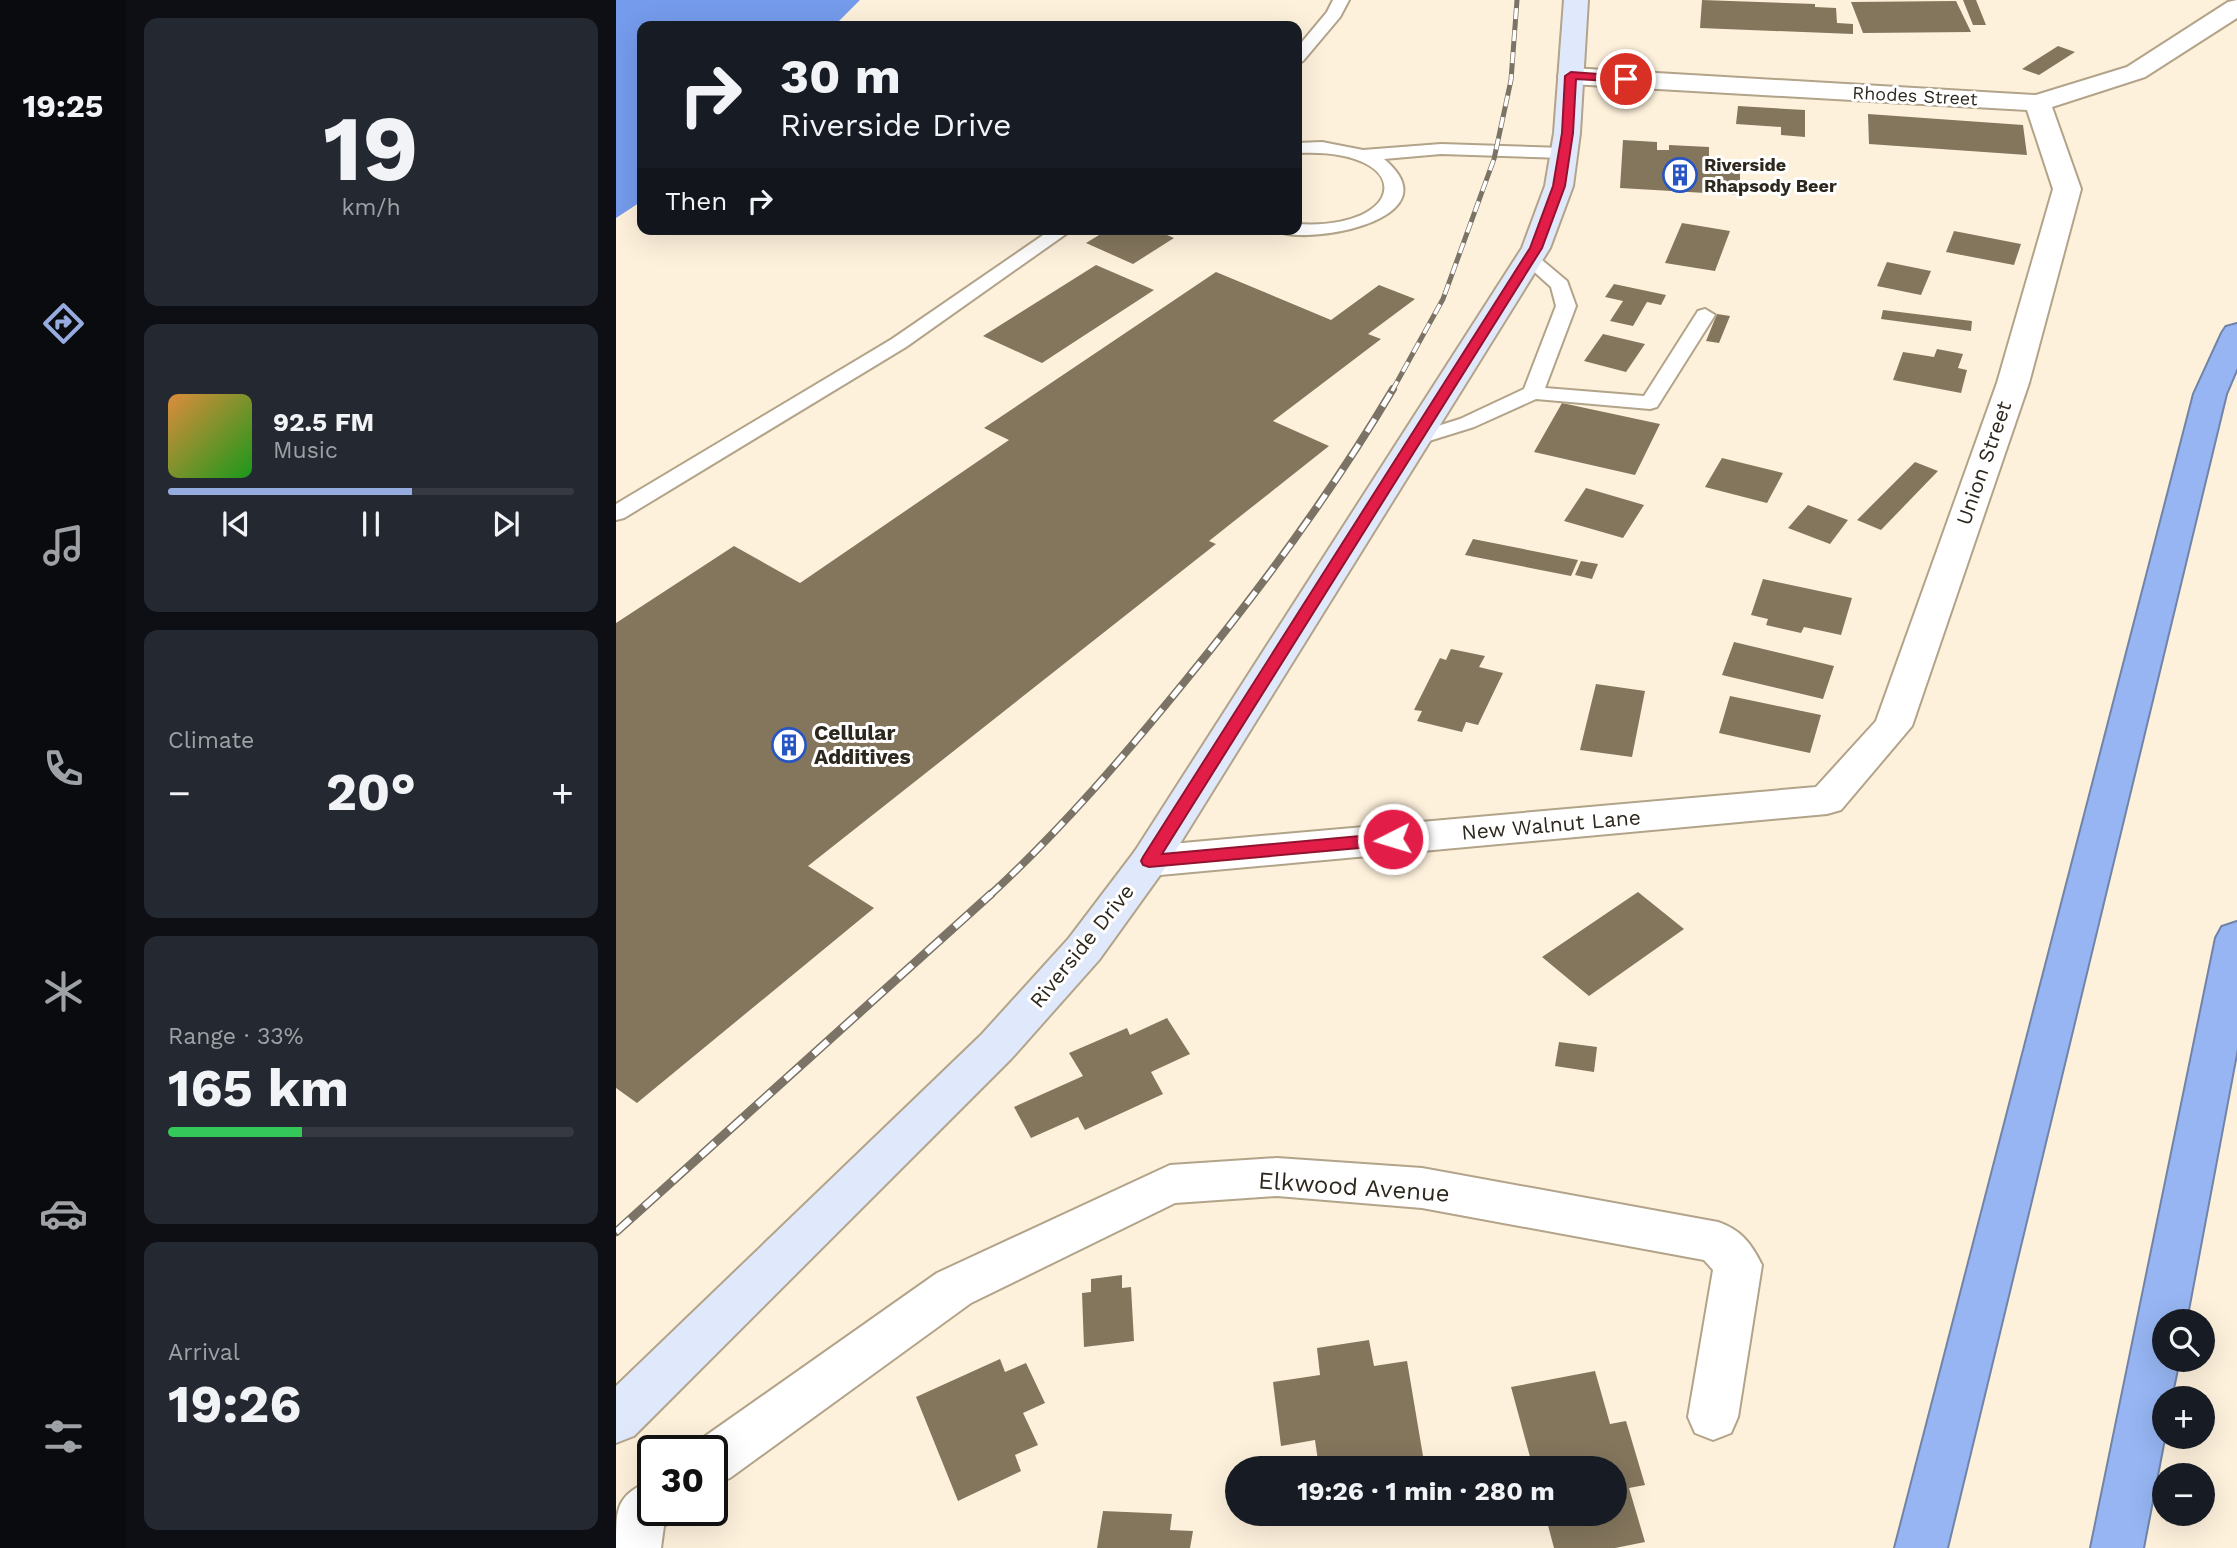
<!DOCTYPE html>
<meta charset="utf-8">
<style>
:root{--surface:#171b24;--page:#242831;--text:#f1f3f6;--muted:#9ea1a6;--line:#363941;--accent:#96acdf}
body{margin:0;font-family:"Work Sans",sans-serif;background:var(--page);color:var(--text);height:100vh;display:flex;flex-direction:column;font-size:26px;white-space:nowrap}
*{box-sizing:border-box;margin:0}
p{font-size:23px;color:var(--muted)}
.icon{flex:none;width:38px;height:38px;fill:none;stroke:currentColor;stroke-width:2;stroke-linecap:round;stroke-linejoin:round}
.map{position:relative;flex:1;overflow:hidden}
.details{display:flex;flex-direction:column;gap:18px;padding:18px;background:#0d0f14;width:490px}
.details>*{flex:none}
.hud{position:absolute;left:21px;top:21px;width:665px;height:214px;border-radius:14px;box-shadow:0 7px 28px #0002;background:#171b24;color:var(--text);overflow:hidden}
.tools{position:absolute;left:1536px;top:1309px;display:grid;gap:14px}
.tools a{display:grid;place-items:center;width:63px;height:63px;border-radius:50%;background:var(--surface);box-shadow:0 7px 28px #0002;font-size:35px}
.speed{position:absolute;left:21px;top:1435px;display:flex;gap:14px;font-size:35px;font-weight:700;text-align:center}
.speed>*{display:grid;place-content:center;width:91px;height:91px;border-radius:50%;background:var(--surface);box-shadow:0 7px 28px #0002;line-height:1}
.speed .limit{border:4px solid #111;border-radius:10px;background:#fff;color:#111}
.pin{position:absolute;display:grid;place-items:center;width:60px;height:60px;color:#fff;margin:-30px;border:4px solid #fff;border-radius:50%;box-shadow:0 2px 7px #0007}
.me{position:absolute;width:77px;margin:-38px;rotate:265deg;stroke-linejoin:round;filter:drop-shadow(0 0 5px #0008)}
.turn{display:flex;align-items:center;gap:24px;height:147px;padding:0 28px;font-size:32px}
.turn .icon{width:91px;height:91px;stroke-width:2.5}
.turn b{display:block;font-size:49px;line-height:60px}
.then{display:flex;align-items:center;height:66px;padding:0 28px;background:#0003;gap:14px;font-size:26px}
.big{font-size:52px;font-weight:700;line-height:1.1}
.details .widget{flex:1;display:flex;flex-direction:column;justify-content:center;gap:10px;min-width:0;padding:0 24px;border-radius:14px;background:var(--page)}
.details .dial{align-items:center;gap:0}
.dial b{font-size:91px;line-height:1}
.song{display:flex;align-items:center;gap:21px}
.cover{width:84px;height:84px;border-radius:10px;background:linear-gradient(135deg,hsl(30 70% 55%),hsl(120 70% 35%))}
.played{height:7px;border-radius:4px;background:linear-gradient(90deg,var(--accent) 60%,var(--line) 60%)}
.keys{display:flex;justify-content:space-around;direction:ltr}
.heat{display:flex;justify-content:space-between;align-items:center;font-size:38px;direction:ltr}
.charge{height:10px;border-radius:5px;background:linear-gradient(90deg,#34c759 33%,var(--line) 0)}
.trip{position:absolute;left:609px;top:1456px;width:402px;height:70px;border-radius:35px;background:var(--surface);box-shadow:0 7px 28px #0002;font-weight:700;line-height:70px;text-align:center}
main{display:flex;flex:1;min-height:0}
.tabs{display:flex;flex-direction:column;width:126px;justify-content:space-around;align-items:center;background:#090b0e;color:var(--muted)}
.tabs .icon{width:49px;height:49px}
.tabs .current{color:var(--accent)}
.tabs b{font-size:32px;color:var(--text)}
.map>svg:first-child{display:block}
</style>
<main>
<nav class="tabs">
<b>19:25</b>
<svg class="icon current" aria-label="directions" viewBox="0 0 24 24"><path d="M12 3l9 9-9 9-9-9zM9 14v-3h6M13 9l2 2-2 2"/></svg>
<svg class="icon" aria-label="music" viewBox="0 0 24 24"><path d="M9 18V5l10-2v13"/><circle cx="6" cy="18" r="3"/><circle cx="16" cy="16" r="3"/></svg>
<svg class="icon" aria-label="phone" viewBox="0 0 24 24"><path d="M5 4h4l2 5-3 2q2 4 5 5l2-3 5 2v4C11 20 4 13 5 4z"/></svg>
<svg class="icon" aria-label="climate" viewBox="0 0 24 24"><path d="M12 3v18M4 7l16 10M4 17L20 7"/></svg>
<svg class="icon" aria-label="car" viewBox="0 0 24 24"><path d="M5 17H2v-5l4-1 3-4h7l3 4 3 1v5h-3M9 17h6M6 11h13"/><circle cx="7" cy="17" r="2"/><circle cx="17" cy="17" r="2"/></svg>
<svg class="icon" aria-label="filters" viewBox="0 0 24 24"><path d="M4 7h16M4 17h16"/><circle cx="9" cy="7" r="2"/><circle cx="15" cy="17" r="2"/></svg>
</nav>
<section class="details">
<div class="widget dial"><b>19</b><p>km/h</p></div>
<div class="widget">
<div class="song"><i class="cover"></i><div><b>92.5 FM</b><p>Music</p></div></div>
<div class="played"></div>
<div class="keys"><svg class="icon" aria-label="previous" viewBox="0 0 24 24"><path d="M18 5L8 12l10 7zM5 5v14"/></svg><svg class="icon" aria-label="pause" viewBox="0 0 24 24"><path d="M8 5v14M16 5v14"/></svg><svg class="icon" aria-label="next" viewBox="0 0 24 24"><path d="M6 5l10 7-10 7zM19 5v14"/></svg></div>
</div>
<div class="widget"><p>Climate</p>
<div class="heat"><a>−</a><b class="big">20°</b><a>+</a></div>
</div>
<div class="widget"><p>Range · 33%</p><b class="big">165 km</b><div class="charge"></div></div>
<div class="widget"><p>Arrival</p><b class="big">19:26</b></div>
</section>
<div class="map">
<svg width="1621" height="1548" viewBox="0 0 1621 1548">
<rect width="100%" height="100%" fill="#fef1dc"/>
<path fill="#759bec" d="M0 0H244L218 26H26V201L0 218Z"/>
<path fill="#84765d" d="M1086 0 1199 4V7L1220 8 1221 23 1237 24V34L1084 28Z
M1347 0H1360L1370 25H1357Z
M1340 1 1355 32 1247 33 1235 2Z
M1442 46 1459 52 1423 75 1406 69Z
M1122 106 1189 110V137L1165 135V127L1120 124Z
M1252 114 1407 125 1411 155 1253 144Z
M1007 140 1041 142V150H1053V145L1093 147V161L1124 163V195L1004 188Z
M1066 223 1114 231 1099 271 1049 263Z
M493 229H537L558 238 517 264 470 243Z
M1338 231 1405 244 1398 265 1330 252Z
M1271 262 1315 271 1305 295 1261 286Z
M480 265 538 290 426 363 367 336Z
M600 272 715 320 763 285 799 299 752 334 765 339 657 421 713 446 593 541 600 544 192 866 258 908 21 1103 0 1088V623L118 546 184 583 393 440 368 428Z
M998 284 1050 295 1045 305 1031 302 1017 326 994 321 1007 301 989 297Z
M1267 310 1356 321 1355 331 1265 319Z
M1101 314 1114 316 1103 343 1090 341Z
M987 334 1029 344 1010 372 968 361Z
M1321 349 1347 354 1342 368 1351 370 1345 393 1277 380 1287 352 1318 357Z
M946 403 1044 424 1019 475 918 452Z
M1106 458 1167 473 1151 503 1089 487Z
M1299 462 1322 471 1265 530 1241 520Z
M970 488 1028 505 1007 538 948 521Z
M1192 505 1232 520 1214 544 1172 528Z
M857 539 962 560 955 576 849 555Z
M965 561 982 564 976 579 959 575Z
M1147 579 1236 598 1225 635 1188 627 1185 633 1150 625 1152 619 1135 615Z
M1118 642 1218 666 1207 699 1106 675Z
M835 649 869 656 863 667 887 673 862 725 850 722 846 732 801 721 806 711 798 710 824 658 830 660Z
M980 684 1029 691 1016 757 964 750Z
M1114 696 1205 715 1194 753 1103 733Z
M1022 892 1068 929 973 996 926 957Z
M551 1018 574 1054 535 1072 547 1094 469 1130 462 1117 415 1138 398 1107 467 1076 453 1053 511 1028 514 1035Z
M943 1042 981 1047 978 1072 939 1066Z
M506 1275V1288L515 1287 518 1341 468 1347 466 1293 475 1292V1279Z
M753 1340 758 1366 791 1361 807 1456 778 1460 779 1468H703L699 1440 665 1446 657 1382 704 1375 701 1348Z
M384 1359 389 1372 410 1363 429 1403 407 1413 422 1445 399 1455 405 1471 342 1501 300 1397Z
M979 1371 994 1424 1010 1421 1029 1485 1013 1488 1029 1542 999 1548H938L929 1514H999V1468H917L895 1387Z
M487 1511 556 1514 554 1530 577 1531 574 1548H481Z"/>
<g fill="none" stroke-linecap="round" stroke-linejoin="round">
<g stroke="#b2a389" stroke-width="4">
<path id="lane" d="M717 0H733L724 17 687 61 681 63V48L711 12Z
M706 142 747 150 825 144 948 148 957 153 948 158 825 154 768 159C836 216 707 243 667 233L664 229H681V224C793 231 802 147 681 153V143Z
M436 229H457L290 347 8 518 0 520V504L276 339Z
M913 253 920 255 951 281 960 306 929 388 1028 396 1082 311 1089 309 1099 315 1041 407 1034 409 920 399 858 427 800 445 793 443 790 439 793 435 844 419 908 389 940 306 935 287 904 259Z"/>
</g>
<g stroke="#b2a389" stroke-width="4">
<path id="street" d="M1621 0V18L1529 77 1436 107 1465 189 1413 383 1296 726 1225 810 1211 814 533 876 519 871 513 861 519 851 533 846 1200 787 1260 721 1381 383 1437 189 1411 110 955 84 946 81 942 76 946 71 955 68 1420 95 1511 67 1612 2Z
M661 1158 806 1168 1102 1222C1125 1230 1135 1243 1146 1265L1122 1417 1115 1433 1097 1440 1079 1433 1072 1417 1097 1270 1088 1260 806 1208 661 1196 559 1203 355 1303 114 1478 96 1485V1451H75L78 1444 321 1273 554 1165Z
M37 1479V1510H60L55 1521 48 1526 45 1548H0C0 1506 0 1496 37 1479Z"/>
</g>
<g stroke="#b2a389" stroke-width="4">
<path id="secondary" d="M948 0H972L964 133 957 186 934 248 547 871 483 960 395 1059 18 1436 0 1443V1386L365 1035 453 938 519 851 906 248 929 186 938 133Z"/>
</g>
<g stroke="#7183a7" stroke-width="4">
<path id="highway" d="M1621 324V368L1610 394 1331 1548H1279L1578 394 1606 333 1610 327Z
M1621 922V1049L1570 1321H1549V1360H1563L1555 1398H1549V1434L1527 1548H1475L1600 938 1606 927Z"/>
</g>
<use href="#lane" fill="#fff" fill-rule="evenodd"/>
<use href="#street" fill="#fff" fill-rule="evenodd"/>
<use href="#secondary" fill="#e0e9fb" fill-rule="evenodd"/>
<use href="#highway" fill="#96b5f2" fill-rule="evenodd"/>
<g stroke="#7b7365" stroke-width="5">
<path id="rail-far2" d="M776 391 827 299 878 159 895 80 901 0"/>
</g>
<g stroke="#7b7365" stroke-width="8">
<path id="rail-far1" d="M373 896C445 830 509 755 570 680 646 587 716 492 777 389"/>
</g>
<g stroke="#7b7365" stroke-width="9">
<path id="rail" d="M0 1232 375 894"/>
</g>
<use href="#rail-far2" stroke="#fff" stroke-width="3.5" stroke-dasharray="11" stroke-linecap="butt"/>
<use href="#rail-far1" stroke="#fff" stroke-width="5" stroke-dasharray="15" stroke-linecap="butt"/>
<use href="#rail" stroke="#fff" stroke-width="6" stroke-dasharray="19" stroke-linecap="butt"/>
</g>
<path fill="#e11d48" stroke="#92132f" stroke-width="2" d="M955 72 1010 76 1015 79 1010 82 960 79 957 133 949 186 926 248 546 854 777 833 785 839 777 845 533 867 527 865 525 861 527 857 914 248 937 186 946 133 949 76Z"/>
<defs>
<g id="building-ring" transform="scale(1.75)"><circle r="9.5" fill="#fff" stroke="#2755c3" stroke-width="1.5"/><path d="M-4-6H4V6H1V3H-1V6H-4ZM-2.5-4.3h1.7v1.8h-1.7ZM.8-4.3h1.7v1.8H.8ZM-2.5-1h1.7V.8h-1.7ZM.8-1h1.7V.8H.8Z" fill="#2755c3"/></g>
</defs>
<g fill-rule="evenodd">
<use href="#building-ring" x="1064" y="175"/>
<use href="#building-ring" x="173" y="745"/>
</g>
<g text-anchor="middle" stroke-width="6" stroke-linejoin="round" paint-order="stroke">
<g font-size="18" fill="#2d271d" stroke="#fff">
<text transform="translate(1299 96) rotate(3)" y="6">Rhodes Street</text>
</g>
<g font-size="18" font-weight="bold" fill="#2d271d" stroke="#fff" text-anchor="start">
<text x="1088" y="171">Riverside<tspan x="1088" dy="21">Rhapsody Beer</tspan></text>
</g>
<g font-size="21" fill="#2d271d" stroke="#fff">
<text transform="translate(1368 463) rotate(-71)" y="7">Union Street</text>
<text transform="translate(935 825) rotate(-5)" y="7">New Walnut Lane</text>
<text transform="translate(466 946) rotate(-51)" y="7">Riverside Drive</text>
</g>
<g font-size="21" font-weight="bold" fill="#2d271d" stroke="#fff" text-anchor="start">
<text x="198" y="740">Cellular<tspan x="198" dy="24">Additives</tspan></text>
</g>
<g font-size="24" fill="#2d271d" stroke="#fff">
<text transform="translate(738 1187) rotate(4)" y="8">Elkwood Avenue</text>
</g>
</g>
</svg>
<div class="tools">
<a><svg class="icon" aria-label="search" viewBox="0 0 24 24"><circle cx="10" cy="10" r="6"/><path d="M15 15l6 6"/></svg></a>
<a>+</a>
<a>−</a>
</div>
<div class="speed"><div class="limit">30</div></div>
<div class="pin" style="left:1010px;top:79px;background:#d93025"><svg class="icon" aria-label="arrive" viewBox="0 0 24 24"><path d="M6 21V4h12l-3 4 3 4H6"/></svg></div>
<svg class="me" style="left:777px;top:839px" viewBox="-20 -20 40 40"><circle r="17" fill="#e11d48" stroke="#fff" stroke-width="3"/><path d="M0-11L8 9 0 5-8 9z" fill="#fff"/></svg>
<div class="trip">19:26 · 1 min · 280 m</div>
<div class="hud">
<div class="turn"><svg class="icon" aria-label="right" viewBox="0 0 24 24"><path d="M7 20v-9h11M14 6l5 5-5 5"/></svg><div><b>30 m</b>Riverside Drive</div></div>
<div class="then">Then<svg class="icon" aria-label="right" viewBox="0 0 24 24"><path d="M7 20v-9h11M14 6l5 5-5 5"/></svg></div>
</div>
</div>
</main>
